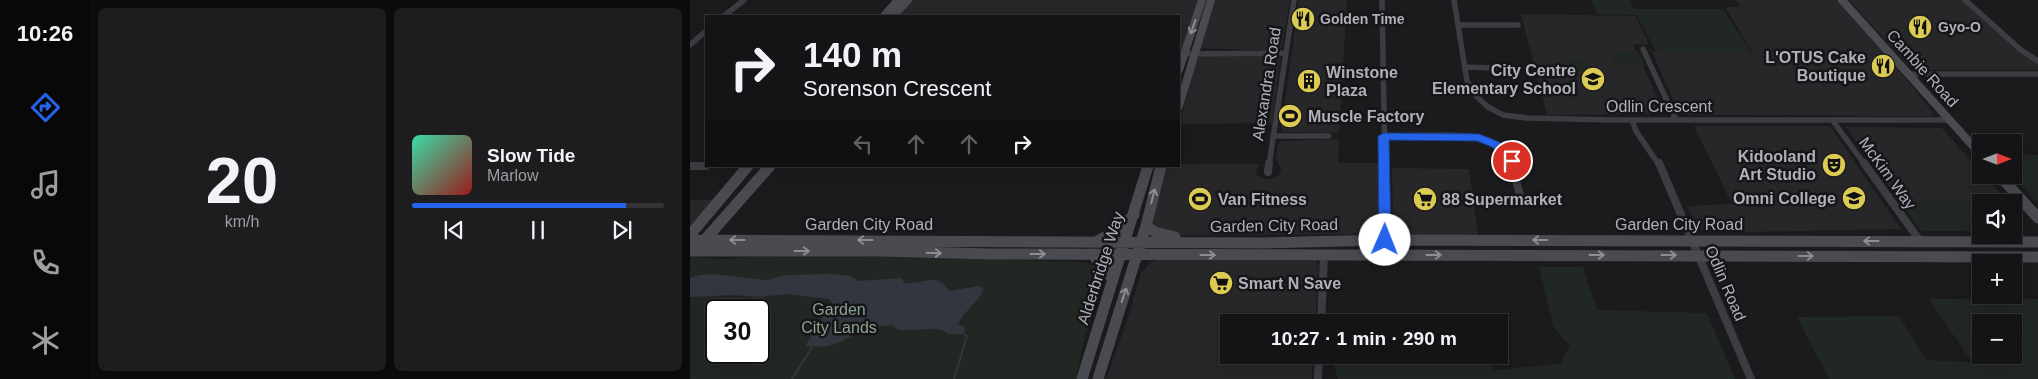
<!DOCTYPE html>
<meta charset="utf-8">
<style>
:root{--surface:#141416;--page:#1d1d1f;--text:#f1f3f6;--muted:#9d9ea1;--line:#333335;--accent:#2563eb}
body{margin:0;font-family:Helvetica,sans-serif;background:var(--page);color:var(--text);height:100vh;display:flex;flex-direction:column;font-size:19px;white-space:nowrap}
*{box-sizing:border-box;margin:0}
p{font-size:16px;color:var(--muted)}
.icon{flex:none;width:28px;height:28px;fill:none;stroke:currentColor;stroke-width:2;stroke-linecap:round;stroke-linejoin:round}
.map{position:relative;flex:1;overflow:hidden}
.sheet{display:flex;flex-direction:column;gap:8px;padding:8px;background:#0b0b0c;width:600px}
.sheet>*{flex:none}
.top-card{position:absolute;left:15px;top:15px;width:475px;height:152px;border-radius:0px;box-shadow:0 5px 20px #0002,0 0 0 1px var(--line);background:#141416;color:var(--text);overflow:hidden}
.needle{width:32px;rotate:90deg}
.tools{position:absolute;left:1282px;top:134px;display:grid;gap:10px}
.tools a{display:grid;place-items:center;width:50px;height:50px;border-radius:0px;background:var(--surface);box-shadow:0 5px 20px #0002,0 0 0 1px var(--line);font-size:25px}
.speed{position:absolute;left:15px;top:299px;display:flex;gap:10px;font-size:25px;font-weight:700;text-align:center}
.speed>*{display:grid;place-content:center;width:65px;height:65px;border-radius:50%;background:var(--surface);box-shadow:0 5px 20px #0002,0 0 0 1px var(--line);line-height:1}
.speed .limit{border:2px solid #111;border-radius:8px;background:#fff;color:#111}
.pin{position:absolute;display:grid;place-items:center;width:42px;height:42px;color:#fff;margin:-21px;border:2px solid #fff;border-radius:50%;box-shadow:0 1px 5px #0007}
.me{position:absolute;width:55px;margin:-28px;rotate:1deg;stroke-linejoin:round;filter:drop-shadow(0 0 4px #0008)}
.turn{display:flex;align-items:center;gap:18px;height:105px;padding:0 15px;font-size:22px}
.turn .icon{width:65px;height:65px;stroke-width:2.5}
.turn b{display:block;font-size:35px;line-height:42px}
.lanes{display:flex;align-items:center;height:48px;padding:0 15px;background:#0003;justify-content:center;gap:25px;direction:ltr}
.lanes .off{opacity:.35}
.sheet .widget{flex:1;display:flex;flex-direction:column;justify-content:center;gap:8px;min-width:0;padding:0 18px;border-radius:8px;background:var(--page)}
.sheet .dial{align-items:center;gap:0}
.dial b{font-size:65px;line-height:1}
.song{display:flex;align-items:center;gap:15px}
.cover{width:60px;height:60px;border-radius:8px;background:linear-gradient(135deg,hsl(160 70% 55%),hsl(0 70% 35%))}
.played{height:5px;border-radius:2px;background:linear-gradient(90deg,var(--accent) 85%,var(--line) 85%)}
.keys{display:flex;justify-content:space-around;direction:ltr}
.sheet .tiles{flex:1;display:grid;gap:8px;grid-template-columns:repeat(2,1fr)}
.trip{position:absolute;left:530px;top:314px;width:288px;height:50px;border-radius:0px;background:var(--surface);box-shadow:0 5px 20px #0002,0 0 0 1px var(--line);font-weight:700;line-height:50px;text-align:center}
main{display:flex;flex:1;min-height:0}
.tab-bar{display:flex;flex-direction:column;width:90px;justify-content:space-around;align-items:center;background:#080809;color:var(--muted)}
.tab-bar .icon{width:35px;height:35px}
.tab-bar .current{color:var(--accent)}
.tab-bar b{font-size:22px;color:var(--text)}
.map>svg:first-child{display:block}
</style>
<main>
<nav class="tab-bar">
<b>10:26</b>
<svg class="icon current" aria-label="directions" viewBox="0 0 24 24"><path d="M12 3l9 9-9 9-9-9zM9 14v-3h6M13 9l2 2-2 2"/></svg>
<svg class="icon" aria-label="music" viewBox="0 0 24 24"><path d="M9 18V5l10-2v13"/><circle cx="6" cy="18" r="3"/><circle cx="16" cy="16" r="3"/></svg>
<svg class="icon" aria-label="phone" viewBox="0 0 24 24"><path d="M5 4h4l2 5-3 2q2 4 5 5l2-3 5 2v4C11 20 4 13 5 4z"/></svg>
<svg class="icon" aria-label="climate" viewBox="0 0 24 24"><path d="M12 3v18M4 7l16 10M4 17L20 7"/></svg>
</nav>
<section class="sheet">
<div class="tiles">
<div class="widget dial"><b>20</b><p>km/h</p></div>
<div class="widget">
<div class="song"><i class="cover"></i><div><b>Slow Tide</b><p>Marlow</p></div></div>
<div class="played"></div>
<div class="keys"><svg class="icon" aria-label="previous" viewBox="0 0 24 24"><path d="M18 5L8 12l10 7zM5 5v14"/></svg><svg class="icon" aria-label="pause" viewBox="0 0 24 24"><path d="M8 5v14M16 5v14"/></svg><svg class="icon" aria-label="next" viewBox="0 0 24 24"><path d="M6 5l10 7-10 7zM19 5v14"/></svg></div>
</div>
</div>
</section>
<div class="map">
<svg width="1348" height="379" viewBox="0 0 1348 379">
<rect width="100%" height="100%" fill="#1b1b1d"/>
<path fill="#272729" d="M221 0H510L493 48 489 50V16H207Z
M525 0H600L592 48 585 51 512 48 511 46Z
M609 0H657L649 133 595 132 591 130Z
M1046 0H1148L1197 55 1244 114 1240 116 998 115 991 114 988 111 962 52 1063 53 1035 7H1051Z
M1159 0H1272L1334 55 1348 63V70H1225L1219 66Z
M831 14 945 16 959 44 943 45 975 114 857 115Z
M591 55 582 123 489 124 507 59 510 56Z
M1004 126H1140L1211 229 1056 232 1009 229 997 206 1042 204Z
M1156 127 1252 128 1291 172V175H1294L1316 200H1209Z
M649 139 648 163H689V228L685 234 482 235 464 226 462 222 475 166H489V164H570L566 170 567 175 573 179H581L587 177 592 171 586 159 588 144 591 141Z
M702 168 779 169 788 235H711L706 233 703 228Z
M0 200H25L0 226Z
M470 259 625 261 629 266 625 322H539V355H623L622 379H416L437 321 451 273 461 262Z"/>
<path fill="#212723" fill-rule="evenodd" d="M901 0H940L944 9H1033L1062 53 966 52 947 15 907 14Z
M919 51H948L955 66H925Z
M880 59H897L900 66H905L907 71 881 70 878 60Z
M1324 155H1348V204L1322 175H1324Z
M1209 200H1316L1318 202H1291V231H1231Z
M123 255 390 262C402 264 412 267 413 281L393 343 386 379H0V256L25 259 24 260 56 257ZM26 310H69V352H26Z
M849 267H893L907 310 1017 313 1045 379H648L642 359H675L676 355H798L804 370 870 364 880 346 864 328Z
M1239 299H1348V379H1139L1107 317 1209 316 1236 360 1282 362ZM1291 322H1324V355H1291Z"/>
<path fill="#32373f" d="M22 274 77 280 95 275 142 274 160 276 168 281 212 278 214 283C225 285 241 276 251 282 254 283 257 288 259 291L289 286 294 288C289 303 274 310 268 324L274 327 275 330 274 334H258L252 330 243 329 209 330 201 325C193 326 182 326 175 329 151 341 145 349 116 346 117 341 138 309 142 303L139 299 98 294 68 297 44 295 0 297V278L10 275Z"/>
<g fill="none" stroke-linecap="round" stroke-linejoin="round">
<path stroke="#32373f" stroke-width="2" d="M102 379 122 347
M264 379 277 336 274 334"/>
<path stroke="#3d3c41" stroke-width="5.5" d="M692 0 695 165
M764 0 777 81 787 97 798 107 813 115 837 118 922 120H1259
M1275 0 1331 50 1348 61
M34 16 54 0
M769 25H828
M0 45 16 31
M953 49 986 120
M489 54 596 53
M775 67 805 68
M1219 74H1348
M942 120 946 131 969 165
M1143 121 1175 165
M583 136H639
M694 136C722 136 770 132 795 139 806 142 819 154 821 165
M579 165 604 0"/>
<path stroke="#3d3c41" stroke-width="8" d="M695 163 696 255
M821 163 831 198
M969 163 1061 379
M1174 163 1230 241
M0 166H16
M578 172 579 163
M631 322 634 255
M628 379 629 355"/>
<path stroke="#4a4b51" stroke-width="8" d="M1152 0 1291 155
M194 16 208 0
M203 16 218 0
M489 70 512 0
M489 106 521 0"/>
<path stroke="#4a4b51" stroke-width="11" d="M1309 175 1348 218
M456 226 465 232 485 237
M0 235 58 166
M0 240 574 243 695 240 1348 242
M409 240 426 231 444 215
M13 242 80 166
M0 251H190L299 254 1348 257
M402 254 423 279
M392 379 458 166
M408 379 456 226 471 166"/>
</g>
<defs><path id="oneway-shaft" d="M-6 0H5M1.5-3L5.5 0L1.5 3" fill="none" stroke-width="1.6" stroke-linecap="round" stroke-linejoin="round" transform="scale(1.25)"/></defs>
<g stroke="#8c8d95">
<use href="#oneway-shaft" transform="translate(503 27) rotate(109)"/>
<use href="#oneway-shaft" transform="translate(463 196) rotate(-76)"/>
<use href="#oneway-shaft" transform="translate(47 240) rotate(180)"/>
<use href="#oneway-shaft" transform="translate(175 240) rotate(-180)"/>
<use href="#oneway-shaft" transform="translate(850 240) rotate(-180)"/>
<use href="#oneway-shaft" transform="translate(1181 241) rotate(-180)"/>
<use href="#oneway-shaft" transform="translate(112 251)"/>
<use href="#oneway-shaft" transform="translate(244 253) rotate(2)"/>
<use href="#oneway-shaft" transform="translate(348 254)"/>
<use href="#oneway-shaft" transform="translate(518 255)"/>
<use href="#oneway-shaft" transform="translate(744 255)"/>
<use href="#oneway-shaft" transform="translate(907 255)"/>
<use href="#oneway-shaft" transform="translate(979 255)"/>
<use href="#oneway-shaft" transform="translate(1116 256)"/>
<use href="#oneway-shaft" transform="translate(434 295) rotate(-72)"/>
</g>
<path fill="#2563eb" stroke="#184099" d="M694 133 789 134 809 142 823 153 827 161 826 164H818L815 158 802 147 787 141 699 140 701 240 700 243H691L689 240 688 136Z"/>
<defs>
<g id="restaurant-disc" transform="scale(1.25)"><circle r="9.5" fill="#dccb53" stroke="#161618"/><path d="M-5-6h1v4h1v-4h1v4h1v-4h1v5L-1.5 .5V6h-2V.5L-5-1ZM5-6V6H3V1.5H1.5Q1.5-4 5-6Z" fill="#111"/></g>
<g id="school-disc" transform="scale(1.25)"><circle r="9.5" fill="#dccb53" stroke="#161618"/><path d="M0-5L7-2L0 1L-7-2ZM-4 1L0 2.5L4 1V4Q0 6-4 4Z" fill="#111"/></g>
<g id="building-disc" transform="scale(1.25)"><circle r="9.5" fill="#dccb53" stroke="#161618"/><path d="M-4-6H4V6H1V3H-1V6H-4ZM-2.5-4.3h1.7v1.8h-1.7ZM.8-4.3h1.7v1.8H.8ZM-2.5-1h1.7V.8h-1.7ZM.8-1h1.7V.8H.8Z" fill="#111"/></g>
<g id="stadium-disc" transform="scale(1.25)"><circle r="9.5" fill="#dccb53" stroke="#161618"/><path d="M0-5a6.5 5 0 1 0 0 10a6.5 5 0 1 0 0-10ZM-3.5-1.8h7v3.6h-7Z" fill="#111"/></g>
<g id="theatre-disc" transform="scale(1.25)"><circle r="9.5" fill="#dccb53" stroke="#161618"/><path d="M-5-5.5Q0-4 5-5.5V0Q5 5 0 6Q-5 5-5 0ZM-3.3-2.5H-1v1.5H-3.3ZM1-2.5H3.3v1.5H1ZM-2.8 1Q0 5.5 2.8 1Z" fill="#111"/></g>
<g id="university-disc" transform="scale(1.25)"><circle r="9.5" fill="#dccb53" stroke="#161618"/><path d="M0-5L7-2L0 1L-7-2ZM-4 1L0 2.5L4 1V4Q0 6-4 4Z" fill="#111"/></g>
<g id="supermarket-disc" transform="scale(1.25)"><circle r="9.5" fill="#dccb53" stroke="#161618"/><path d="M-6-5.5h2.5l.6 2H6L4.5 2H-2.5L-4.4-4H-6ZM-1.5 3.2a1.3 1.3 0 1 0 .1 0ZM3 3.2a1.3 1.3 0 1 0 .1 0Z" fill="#111"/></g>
</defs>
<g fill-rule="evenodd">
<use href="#restaurant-disc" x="613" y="19"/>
<use href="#restaurant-disc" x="1230" y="27"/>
<use href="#restaurant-disc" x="1193" y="66"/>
<use href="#school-disc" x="903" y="79"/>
<use href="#building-disc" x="619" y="81"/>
<use href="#stadium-disc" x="600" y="116"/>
<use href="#theatre-disc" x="1144" y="165"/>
<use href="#university-disc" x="1164" y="198"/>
<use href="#stadium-disc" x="510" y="199"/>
<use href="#supermarket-disc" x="735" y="199"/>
<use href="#supermarket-disc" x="531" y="283"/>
</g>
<g text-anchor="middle" stroke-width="5" stroke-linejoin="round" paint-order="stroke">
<g font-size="14" font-weight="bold" fill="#afb0ba" stroke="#161618" text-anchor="start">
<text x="630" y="24">Golden Time</text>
<text x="1248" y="32">Gyo-O</text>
</g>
<g font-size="16" font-weight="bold" fill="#afb0ba" stroke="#161618" text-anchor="start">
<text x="1176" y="63" text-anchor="end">L'OTUS Cake<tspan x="1176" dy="18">Boutique</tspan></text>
<text x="886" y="76" text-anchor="end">City Centre<tspan x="886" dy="18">Elementary School</tspan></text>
<text x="636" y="78">Winstone<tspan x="636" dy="18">Plaza</tspan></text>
<text x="618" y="122">Muscle Factory</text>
<text x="1126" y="162" text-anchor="end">Kidooland<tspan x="1126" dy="18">Art Studio</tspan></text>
<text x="1146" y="204" text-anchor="end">Omni College</text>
<text x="528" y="205">Van Fitness</text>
<text x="752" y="205">88 Supermarket</text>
<text x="548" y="289">Smart N Save</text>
</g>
<g font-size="16" fill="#afb0ba" stroke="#161618">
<text transform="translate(1233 68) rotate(48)" y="6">Cambie Road</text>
<text transform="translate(576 84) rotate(-81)" y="6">Alexandra Road</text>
<text x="969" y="112">Odlin Crescent</text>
<text transform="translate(1198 173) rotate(54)" y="6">McKim Way</text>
<text x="179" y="230">Garden City Road</text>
<text x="989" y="230">Garden City Road</text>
<text transform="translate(584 225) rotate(-1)" y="6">Garden City Road</text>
<text transform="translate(410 268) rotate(-72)" y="6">Alderbridge Way</text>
<text transform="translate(1036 283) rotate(67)" y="6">Odlin Road</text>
</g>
<g font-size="16" fill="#89a390" stroke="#161618">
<text x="149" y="315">Garden<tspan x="149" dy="18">City Lands</tspan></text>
</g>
</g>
</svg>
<div class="tools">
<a><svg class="needle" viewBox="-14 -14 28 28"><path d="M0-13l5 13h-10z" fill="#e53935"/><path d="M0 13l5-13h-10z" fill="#9d9ea1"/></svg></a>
<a><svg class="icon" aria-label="sound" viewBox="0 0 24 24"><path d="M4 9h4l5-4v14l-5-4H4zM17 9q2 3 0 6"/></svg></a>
<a>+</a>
<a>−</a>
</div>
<div class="speed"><div class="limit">30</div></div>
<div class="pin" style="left:822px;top:161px;background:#d93025"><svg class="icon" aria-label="arrive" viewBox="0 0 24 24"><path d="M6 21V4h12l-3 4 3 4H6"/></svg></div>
<svg class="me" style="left:695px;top:240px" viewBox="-20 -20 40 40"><circle r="19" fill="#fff"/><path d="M0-13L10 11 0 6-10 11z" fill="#2563eb"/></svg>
<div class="trip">10:27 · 1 min · 290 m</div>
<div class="top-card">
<div class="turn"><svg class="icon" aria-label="right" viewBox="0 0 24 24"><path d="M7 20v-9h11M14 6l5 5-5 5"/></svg><div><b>140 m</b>Sorenson Crescent</div></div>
<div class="lanes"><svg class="icon off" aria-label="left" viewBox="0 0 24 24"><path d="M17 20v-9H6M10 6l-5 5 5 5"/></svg><svg class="icon off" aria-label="ahead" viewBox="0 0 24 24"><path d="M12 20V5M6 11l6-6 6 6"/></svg><svg class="icon off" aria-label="ahead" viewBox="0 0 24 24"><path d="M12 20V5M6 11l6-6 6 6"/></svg><svg class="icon" aria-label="right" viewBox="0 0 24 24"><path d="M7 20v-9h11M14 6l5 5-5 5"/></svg></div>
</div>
</div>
</main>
